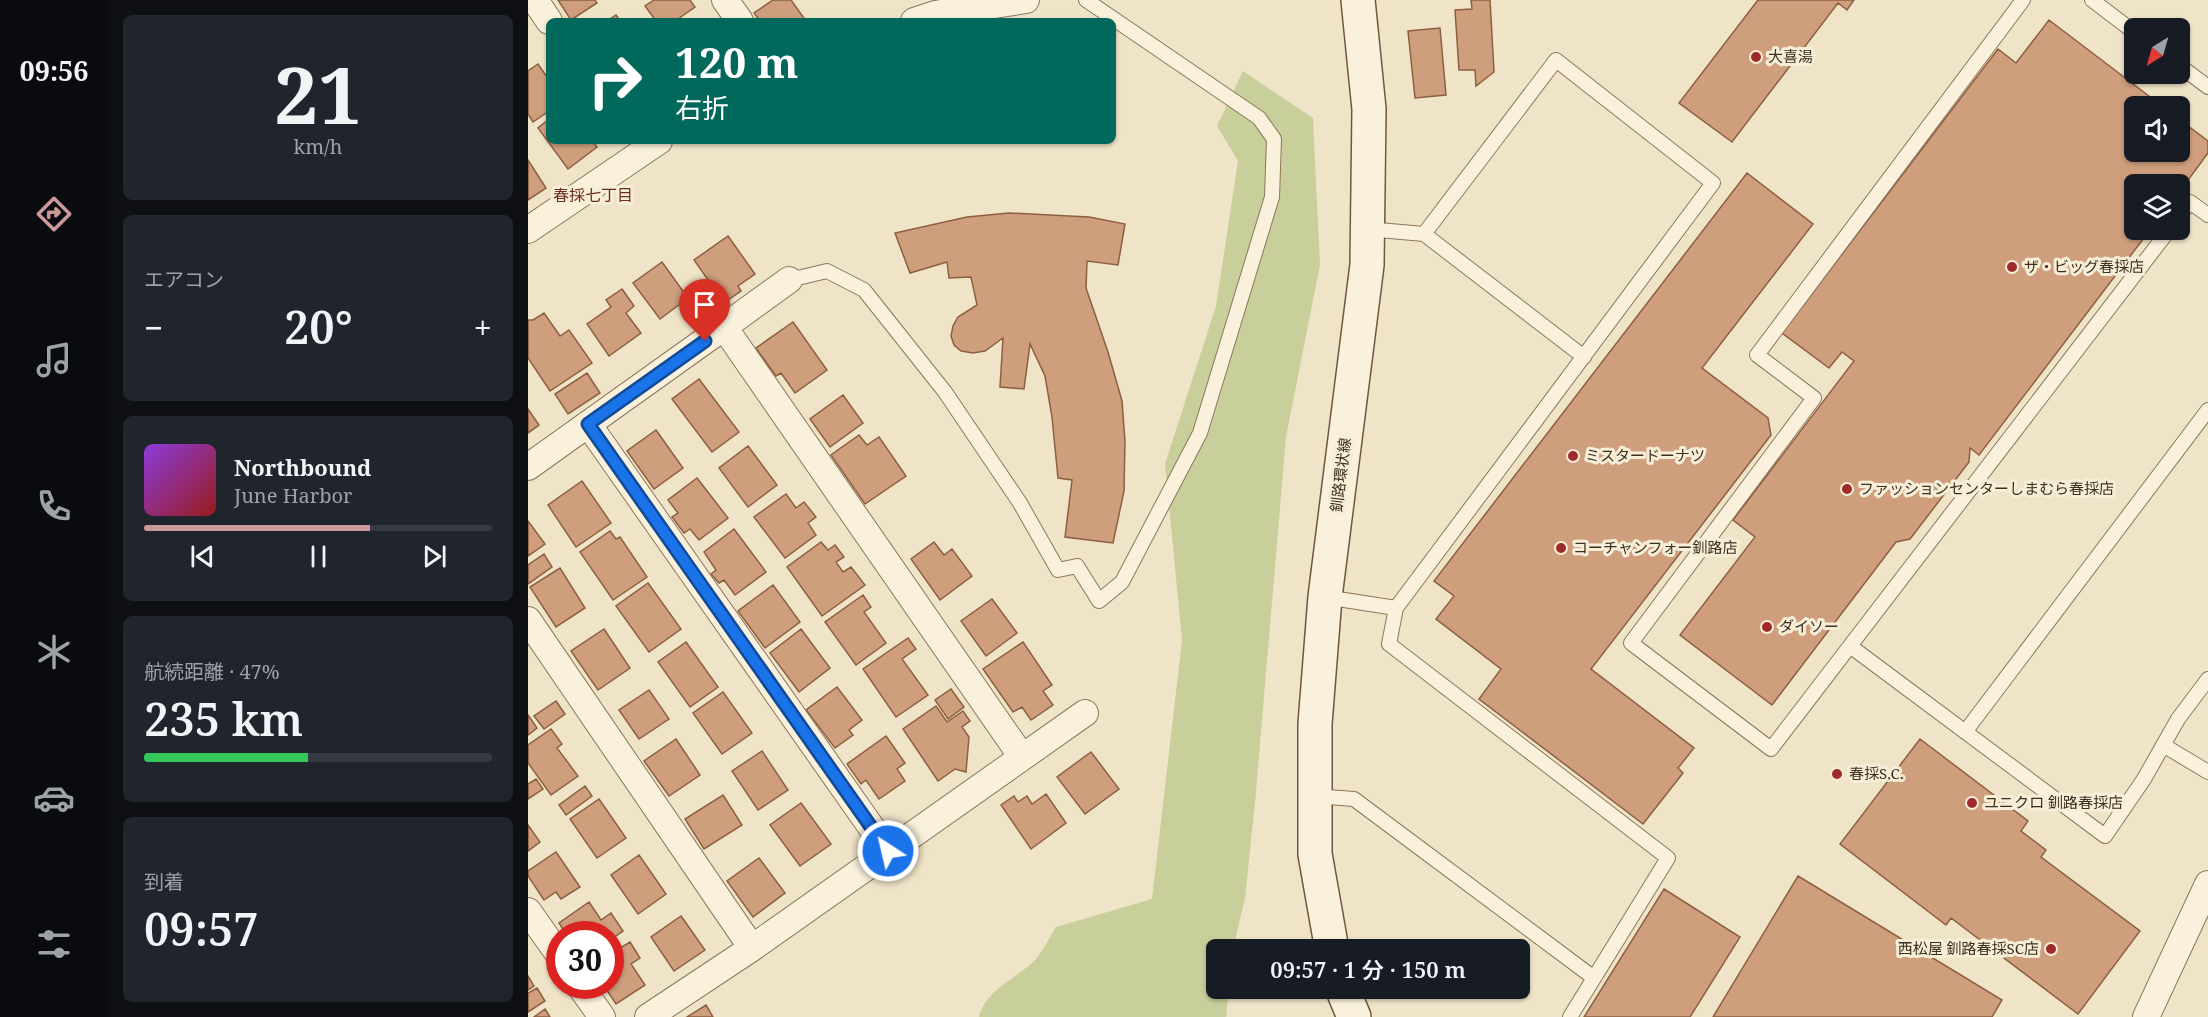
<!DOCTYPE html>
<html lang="ja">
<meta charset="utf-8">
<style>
:root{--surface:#171b24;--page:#20242c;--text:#f1f3f6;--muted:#9ea1a6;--line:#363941;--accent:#cc999b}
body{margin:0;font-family:"Noto Serif","Noto Sans JP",serif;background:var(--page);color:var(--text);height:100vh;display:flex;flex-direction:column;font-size:22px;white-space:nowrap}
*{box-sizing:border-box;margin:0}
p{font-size:20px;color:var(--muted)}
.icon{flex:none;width:33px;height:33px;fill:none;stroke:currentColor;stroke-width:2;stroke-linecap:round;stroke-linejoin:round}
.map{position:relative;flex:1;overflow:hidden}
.details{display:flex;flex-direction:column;gap:15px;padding:15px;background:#0d0f14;width:420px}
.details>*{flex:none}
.guide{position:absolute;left:18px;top:18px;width:570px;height:126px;border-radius:9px;box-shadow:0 2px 4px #0004;background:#00695c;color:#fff;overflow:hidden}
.needle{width:39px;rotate:217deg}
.controls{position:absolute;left:1596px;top:18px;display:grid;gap:12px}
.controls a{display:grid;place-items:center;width:66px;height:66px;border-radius:9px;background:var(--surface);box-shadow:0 2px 4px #0004;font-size:30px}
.speed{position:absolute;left:18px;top:921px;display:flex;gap:12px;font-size:30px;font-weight:700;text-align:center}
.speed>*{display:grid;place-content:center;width:78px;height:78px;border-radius:50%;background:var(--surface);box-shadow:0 2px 4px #0004;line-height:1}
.speed .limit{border:9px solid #d22;background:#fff;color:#111}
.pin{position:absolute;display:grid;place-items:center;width:51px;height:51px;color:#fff;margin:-62px -26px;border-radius:50% 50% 50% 0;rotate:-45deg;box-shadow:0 0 6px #0007}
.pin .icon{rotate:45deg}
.me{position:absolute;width:66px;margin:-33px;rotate:325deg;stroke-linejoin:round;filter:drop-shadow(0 0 4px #0008)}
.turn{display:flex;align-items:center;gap:21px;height:126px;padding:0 30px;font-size:27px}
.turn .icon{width:78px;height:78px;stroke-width:2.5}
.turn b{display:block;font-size:42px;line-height:51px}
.big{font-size:45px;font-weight:600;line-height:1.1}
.details .widget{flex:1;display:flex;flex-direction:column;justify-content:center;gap:9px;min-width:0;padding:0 21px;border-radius:9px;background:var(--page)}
.details .dial{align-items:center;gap:0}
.dial b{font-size:78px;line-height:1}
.song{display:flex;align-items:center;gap:18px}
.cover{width:72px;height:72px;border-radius:9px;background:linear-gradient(135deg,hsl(270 70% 55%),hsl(0 70% 35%))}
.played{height:6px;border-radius:3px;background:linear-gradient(90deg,var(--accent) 65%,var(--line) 65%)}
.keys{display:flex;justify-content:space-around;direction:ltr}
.heat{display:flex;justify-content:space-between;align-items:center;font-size:33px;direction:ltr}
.charge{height:9px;border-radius:4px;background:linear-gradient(90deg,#34c759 47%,var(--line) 0)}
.trip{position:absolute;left:678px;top:939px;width:324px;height:60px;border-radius:9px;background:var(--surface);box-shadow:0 2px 4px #0004;font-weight:600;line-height:60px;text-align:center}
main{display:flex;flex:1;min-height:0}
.menu{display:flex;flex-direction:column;width:108px;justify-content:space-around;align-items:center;background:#090b0e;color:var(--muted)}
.menu .icon{width:42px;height:42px}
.menu .selected{color:var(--accent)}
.menu b{font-size:27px;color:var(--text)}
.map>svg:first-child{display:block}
</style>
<main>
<nav class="menu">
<b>09:56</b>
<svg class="icon selected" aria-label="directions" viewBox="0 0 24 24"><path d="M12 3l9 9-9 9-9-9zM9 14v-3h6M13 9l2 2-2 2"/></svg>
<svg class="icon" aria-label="music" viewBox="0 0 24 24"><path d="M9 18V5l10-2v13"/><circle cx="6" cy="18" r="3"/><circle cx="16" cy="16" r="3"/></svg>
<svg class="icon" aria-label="phone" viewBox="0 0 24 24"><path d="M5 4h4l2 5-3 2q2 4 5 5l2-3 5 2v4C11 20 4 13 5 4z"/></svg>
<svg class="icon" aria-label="climate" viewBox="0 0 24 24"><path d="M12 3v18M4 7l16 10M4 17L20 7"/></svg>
<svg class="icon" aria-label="car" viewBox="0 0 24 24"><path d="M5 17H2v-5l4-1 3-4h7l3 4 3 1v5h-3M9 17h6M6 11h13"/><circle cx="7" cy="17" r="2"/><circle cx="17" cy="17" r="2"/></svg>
<svg class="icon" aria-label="filters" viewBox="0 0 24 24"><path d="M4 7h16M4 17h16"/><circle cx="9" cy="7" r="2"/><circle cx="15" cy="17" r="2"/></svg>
</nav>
<section class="details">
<div class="widget dial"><b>21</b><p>km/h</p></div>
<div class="widget"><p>エアコン</p>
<div class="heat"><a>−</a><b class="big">20°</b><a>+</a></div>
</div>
<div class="widget">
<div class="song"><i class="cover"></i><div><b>Northbound</b><p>June Harbor</p></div></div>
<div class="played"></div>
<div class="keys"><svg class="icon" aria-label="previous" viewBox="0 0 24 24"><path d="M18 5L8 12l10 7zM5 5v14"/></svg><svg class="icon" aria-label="pause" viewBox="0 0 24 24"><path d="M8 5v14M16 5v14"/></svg><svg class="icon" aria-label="next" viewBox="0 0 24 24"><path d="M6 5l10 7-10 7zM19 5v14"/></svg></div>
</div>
<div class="widget"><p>航続距離 · 47%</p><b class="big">235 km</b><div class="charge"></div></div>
<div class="widget"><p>到着</p><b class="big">09:57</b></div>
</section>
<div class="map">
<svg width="1680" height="1017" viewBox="0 0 1680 1017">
<rect width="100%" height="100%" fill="#f0e4c8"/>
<path fill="#c9cf9b" d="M715 71 785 118 792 265 758 437 727 803 717 898 705 949 688 950V988L701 989 698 1017H451C457 991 485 980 504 963 514 954 521 938 528 927L624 899 654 640 637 464 688 306 710 161 689 126Z"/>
<path fill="#cf9f7d" stroke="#8d5f41" stroke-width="1.5" d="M30 0H67L69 3 43 20Z
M126 0H162L167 7 147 21H128L117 6Z
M245 0H263L278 21H232L226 13Z
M943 0H962L966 72 948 86 947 70H931L927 10 944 9Z
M1230 0H1326L1319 10 1310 3 1204 142 1151 103Z
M88 15 92 21H79Z
M1521 20 1634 106H1606V152H1652V120L1680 141V153L1652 191V184H1606V230H1622L1451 455 1442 448 1441 462 1382 539 1368 542 1244 705 1152 635 1227 537 1205 520 1326 361 1314 352 1301 368 1254 333 1470 49 1488 63Z
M912 28 918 95 887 98 880 31Z
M10 64 21 80V111L5 122 0 114V71Z
M21 119V141H65L69 147 40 169 10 128Z
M0 160 18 188 0 200Z
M1219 173 1285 224 1174 368 1240 418 1243 435 1063 669 1166 748 1150 768 1155 773 1115 824 951 699 973 669 908 619 926 596 906 581Z
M481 213 561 217 597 224 590 265 559 261 558 288 580 352 594 401 597 441 596 491 585 543 537 537 544 480 530 478 524 417 517 376 502 344 496 389 472 387 475 338 457 351 445 353 433 351 426 345 423 336 425 326 430 317 449 305 443 277 421 278 419 262 382 273 367 233 439 217Z
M200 236 227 274 210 286 213 291 200 300 196 294 192 297 166 260Z
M134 262 160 298 132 319 105 283Z
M94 289 106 306 98 313 113 333 81 356 59 324 83 307 78 300Z
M16 313 32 336 41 330 64 363 22 391 0 358V320H5Z
M265 322 299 370 267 393 253 373 248 376 228 348Z
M59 373 72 393 40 414 27 394Z
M171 379 211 432 184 452 144 399Z
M315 395 335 423 302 447 282 419Z
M0 409 11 425 0 433Z
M128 430 155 468 126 489 99 451Z
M331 435 339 445 351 437 378 476 337 504 303 455Z
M220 446 249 485 220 507 191 468Z
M169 478 200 518 171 540 162 529 156 533 144 517 150 513 140 500Z
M54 481 83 523 48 547 20 505Z
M258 494 268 508 276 502 288 517 280 523 288 535 257 558 226 517Z
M0 521 17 544 0 556Z
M206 529 238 572 207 595 196 580 191 583 183 574 188 570 176 552Z
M82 531 88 539 92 537 119 577 85 600 52 552Z
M293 542 300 550 307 545 316 557 308 562 315 572 323 567 337 585 294 616 259 567Z
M406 542 416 555 424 549 444 576 412 600 383 559Z
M16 554 24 567 0 584V565Z
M32 568 57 608 28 627 2 587Z
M120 583 153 629 121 652 88 606Z
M245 585 272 622 237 648 210 611Z
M335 595 343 607 336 612 358 643 328 665 297 622Z
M464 599 489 633 458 656 433 621Z
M76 629 102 668 70 690 43 651Z
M273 629 302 668 271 692 242 653Z
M380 638 388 649 374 659 400 695 368 717 335 669Z
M158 642 190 687 162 707 130 662Z
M495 642 524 685 515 691 525 705 503 720 494 707 485 712 455 669Z
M309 687 334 720 321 730 325 735 307 748 278 710Z
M423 689 436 707 420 719 407 700Z
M121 690 141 719 111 739 91 710Z
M195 692 224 733 194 754 165 713Z
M28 701 37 714 16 729 6 716Z
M408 706 419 722 435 711 442 721 434 727 441 737 438 772 427 769 410 781 375 729Z
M0 715 9 728 0 735Z
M23 729 34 744 29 748 50 776 23 795 0 763V745Z
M358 736 377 763 369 769 377 781 351 799 338 780 333 784 319 764Z
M148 739 172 775 141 796 116 761Z
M1392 739 1500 821 1493 831 1518 850 1513 857 1612 931 1550 1014 1423 918 1418 925 1312 844Z
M234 751 260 790 230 810 204 771Z
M563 752 591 789 557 814 529 777Z
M8 779 15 789 0 799V784Z
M57 786 64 796 38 815 31 805Z
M518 794 538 823 503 849 473 805 486 796 490 802 499 796 504 804Z
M195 795 214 825 176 849 157 819Z
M71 799 98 838 69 858 42 819Z
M273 803 303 844 272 866 242 825Z
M0 825 12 842 0 851Z
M28 852 52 887 33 899 28 892 16 900 0 876V871Z
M111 855 138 894 110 914 83 875Z
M231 858 257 893 225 917 199 881Z
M1270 876 1474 1000 1464 1017H1185Z
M1136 889 1212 937 1162 1017H1056Z
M61 902 73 920 83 913 95 931 82 940V934H38L31 923Z
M153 916 177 950 146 971 123 937Z
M102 942 112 958 103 964 117 985 88 1004 76 986H82V954Z
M0 976 6 986 0 990Z
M9 988 17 1001 0 1012V993Z
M178 1005 185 1017H159Z
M17 1009 22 1017H6Z"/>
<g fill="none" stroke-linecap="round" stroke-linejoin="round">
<g stroke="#8d765c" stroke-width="16">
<path id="lane" d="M1495 0 1229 355 1286 398 1103 643 1243 749 1641 230
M1564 0 1606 32
M1652 66 1680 87
M1652 215 1662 202 1680 215
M839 229 896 234 1056 357
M261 280 299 271 336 290 417 392 492 503 530 570 549 566 571 601 594 582 672 433 744 197 746 139 731 118 558 0
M797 597 868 608 861 644 1140 858 1042 1017
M868 608 1185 183 1028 60 896 234
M1322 646 1577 836 1616 779 1650 719 1680 679
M1437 732 1680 410
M1635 745 1680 772
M787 796 826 799 1066 978"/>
</g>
<g stroke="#8d765c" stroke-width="28">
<path id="street" d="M7 0 21 21
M197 0 212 21
M386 21 407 14 498 0
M0 230 131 141
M196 327 261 280
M60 424 360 851
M0 467 196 327 494 757
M0 620 224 948
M0 911 32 956
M52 986 74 1017
M120 1017 224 948 557 713
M1618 1017 1680 884"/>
</g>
<g stroke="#6f573f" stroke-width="36">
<path id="secondary" d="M804 950 787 854V724L797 597 839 265 841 109 830 0
M814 988 826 1017"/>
</g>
<use href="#lane" stroke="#faf1dc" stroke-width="14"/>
<use href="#street" stroke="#faf1dc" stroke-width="26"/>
<use href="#secondary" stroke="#faf1dc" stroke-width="33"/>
</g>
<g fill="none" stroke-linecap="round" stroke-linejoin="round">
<g stroke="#114b97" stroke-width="15">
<path id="route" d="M177 341 60 424 360 851"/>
</g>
<use href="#route" stroke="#1a73e8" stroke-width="10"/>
</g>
<g fill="#9e2a2b" stroke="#f7eed8" stroke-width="2">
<circle cx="1228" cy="57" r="6"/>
<circle cx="1484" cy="267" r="6"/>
<circle cx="1045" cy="456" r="6"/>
<circle cx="1319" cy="489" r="6"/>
<circle cx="1033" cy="548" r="6"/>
<circle cx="1239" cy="627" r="6"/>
<circle cx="1309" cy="774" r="6"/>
<circle cx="1444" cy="803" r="6"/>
<circle cx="1523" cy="949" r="6"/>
</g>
<g text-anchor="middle" stroke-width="6" stroke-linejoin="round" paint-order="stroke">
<g font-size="15" fill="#3d2e20" stroke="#f7eed8" text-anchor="start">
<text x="1240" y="62">大喜湯</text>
<text x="1496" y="272">ザ・ビッグ春採店</text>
<text x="1057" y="461">ミスタードーナツ</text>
<text x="1331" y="494">ファッションセンターしまむら春採店</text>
<text x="1045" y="553">コーチャンフォー釧路店</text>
<text x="1251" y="632">ダイソー</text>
<text x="1321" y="779">春採S.C.</text>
<text x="1456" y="808">ユニクロ 釧路春採店</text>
<text x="1511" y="954" text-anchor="end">西松屋 釧路春採SC店</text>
</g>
<g font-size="15" fill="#3d2e20" stroke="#f7eed8">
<text transform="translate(813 475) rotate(-83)" y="5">釧路環状線</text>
</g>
<g font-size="16" fill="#6b2e1e" stroke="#f7eed8">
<text x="65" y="201">春採七丁目</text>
</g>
</g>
</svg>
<div class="controls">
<a><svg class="needle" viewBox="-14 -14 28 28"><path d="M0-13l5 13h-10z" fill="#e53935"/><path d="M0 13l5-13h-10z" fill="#9ea1a6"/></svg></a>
<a><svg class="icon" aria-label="sound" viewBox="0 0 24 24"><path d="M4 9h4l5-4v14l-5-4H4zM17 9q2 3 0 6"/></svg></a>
<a><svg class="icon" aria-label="layers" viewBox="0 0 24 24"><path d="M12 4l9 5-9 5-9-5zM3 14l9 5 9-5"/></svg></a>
</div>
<div class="speed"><div class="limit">30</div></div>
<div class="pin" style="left:177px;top:341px;background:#d93025"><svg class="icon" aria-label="arrive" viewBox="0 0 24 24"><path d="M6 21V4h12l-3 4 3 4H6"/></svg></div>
<svg class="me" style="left:360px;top:851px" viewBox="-20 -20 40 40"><circle r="17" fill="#1a73e8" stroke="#fff" stroke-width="3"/><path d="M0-11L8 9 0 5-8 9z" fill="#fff"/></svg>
<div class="trip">09:57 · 1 分 · 150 m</div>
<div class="guide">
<div class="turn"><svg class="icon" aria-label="right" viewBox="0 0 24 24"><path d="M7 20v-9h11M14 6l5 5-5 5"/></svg><div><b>120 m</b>右折</div></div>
</div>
</div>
</main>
